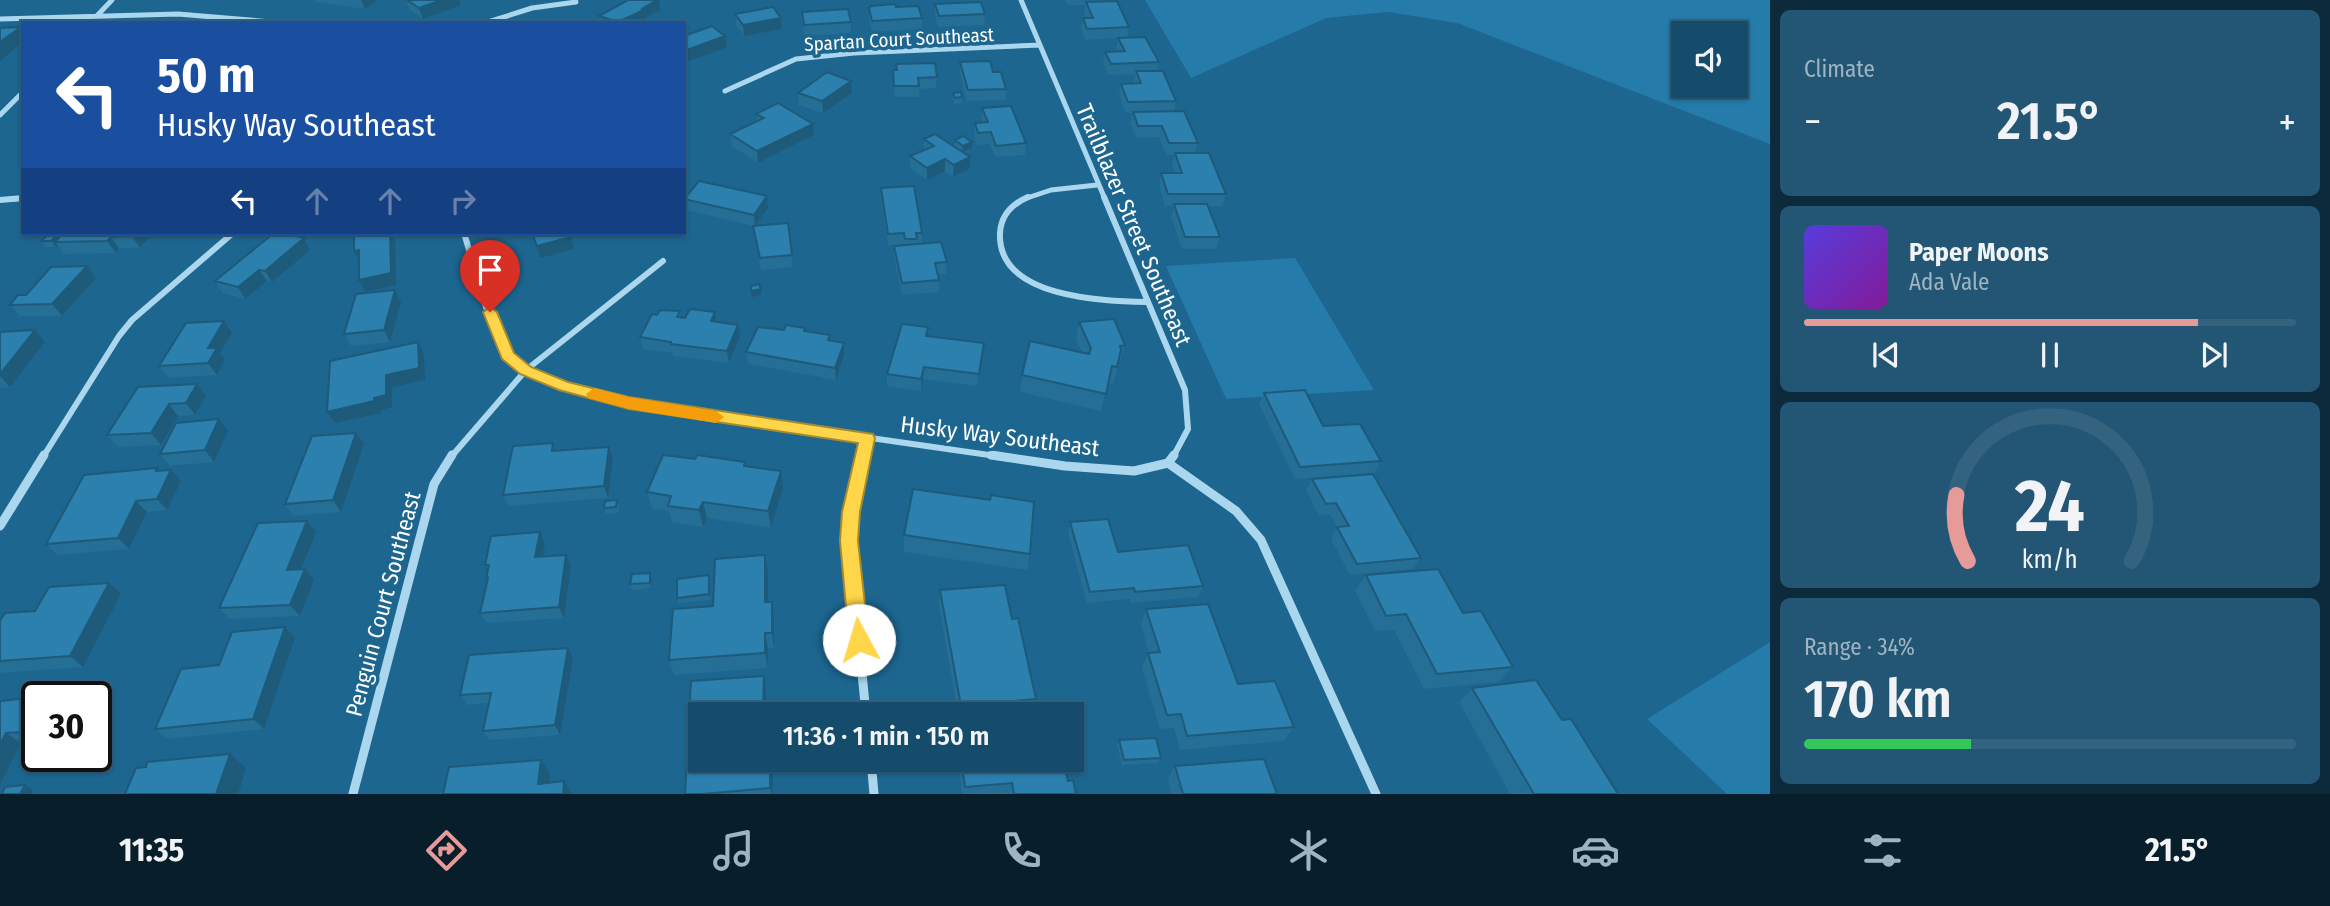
<!DOCTYPE html>
<meta charset="utf-8">
<style>
:root{--surface:#154c6c;--page:#225674;--text:#f1f3f6;--muted:#9db4c2;--line:#34637f;--accent:#e69b98}
body{margin:0;font-family:"Fira Sans Condensed",sans-serif;background:var(--page);color:var(--text);height:100vh;display:flex;flex-direction:column;font-size:26px;white-space:nowrap}
*{box-sizing:border-box;margin:0}
p{font-size:23px;color:var(--muted)}
.icon{flex:none;width:38px;height:38px;fill:none;stroke:currentColor;stroke-width:2;stroke-linecap:round;stroke-linejoin:round}
.map{position:relative;flex:1;overflow:hidden}
.drawer{display:flex;flex-direction:column;gap:10px;padding:10px;background:#0c2a3b;width:560px}
.drawer>*{flex:none}
.top-card{position:absolute;left:21px;top:21px;width:665px;height:214px;border-radius:0px;box-shadow:0 2px 5px #0004,0 0 0 2px var(--line);background:#1a4fa0;color:#fff;overflow:hidden}
.tools{position:absolute;left:1671px;top:21px;display:grid;gap:14px}
.tools a{display:grid;place-items:center;width:77px;height:77px;border-radius:0px;background:var(--surface);box-shadow:0 2px 5px #0004,0 0 0 2px var(--line);font-size:35px}
.speed{position:absolute;left:21px;top:681px;display:flex;gap:14px;font-size:35px;font-weight:700;text-align:center}
.speed>*{display:grid;place-content:center;width:91px;height:91px;border-radius:50%;background:var(--surface);box-shadow:0 2px 5px #0004,0 0 0 2px var(--line);line-height:1}
.speed .limit{border:4px solid #111;border-radius:10px;background:#fff;color:#111}
.pin{position:absolute;display:grid;place-items:center;width:60px;height:60px;color:#fff;margin:-72px -30px;border-radius:50% 50% 50% 0;rotate:-45deg;box-shadow:0 0 7px #0007}
.pin .icon{rotate:45deg}
.me{position:absolute;width:77px;margin:-38px;rotate:354deg;stroke-linejoin:round;filter:drop-shadow(0 0 5px #0008)}
.turn{display:flex;align-items:center;gap:24px;height:147px;padding:0 21px;font-size:32px}
.turn .icon{width:91px;height:91px;stroke-width:2.5}
.turn b{display:block;font-size:49px;line-height:60px}
.lanes{display:flex;align-items:center;height:66px;padding:0 21px;background:#0003;justify-content:center;gap:35px;direction:ltr}
.lanes .off{opacity:.35}
.big{font-size:52px;font-weight:600;line-height:1.1}
.drawer .card{flex:1;display:flex;flex-direction:column;justify-content:center;gap:10px;min-width:0;padding:0 24px;border-radius:10px;background:var(--page)}
.drawer .dial{align-items:center;gap:0}
.dial svg{height:182px;overflow:visible;fill:none;stroke:var(--line);stroke-width:7;stroke-linecap:round;text-anchor:middle}
.dial text{fill:var(--text);stroke:none}
.song{display:flex;align-items:center;gap:21px}
.cover{width:84px;height:84px;border-radius:10px;background:linear-gradient(135deg,hsl(250 70% 55%),hsl(290 70% 35%))}
.played{height:7px;border-radius:4px;background:linear-gradient(90deg,var(--accent) 80%,var(--line) 80%)}
.keys{display:flex;justify-content:space-around;direction:ltr}
.heat{display:flex;justify-content:space-between;align-items:center;font-size:38px;direction:ltr}
.charge{height:10px;border-radius:5px;background:linear-gradient(90deg,#34c759 34%,var(--line) 0)}
.trip{position:absolute;left:688px;top:702px;width:396px;height:70px;border-radius:0px;background:var(--surface);box-shadow:0 2px 5px #0004,0 0 0 2px var(--line);font-weight:600;line-height:70px;text-align:center}
.tab-bar{display:flex;height:112px;justify-content:space-around;align-items:center;background:#081e2b;color:var(--muted)}
.tab-bar .icon{width:49px;height:49px}
.tab-bar .selected{color:var(--accent)}
.tab-bar b{font-size:32px;color:var(--text)}
main{display:flex;flex:1;min-height:0}
.map>svg:first-child{display:block}
</style>
<main>
<div class="map">
<svg width="1770" height="794" viewBox="0 0 1770 794">
<rect width="100%" height="100%" fill="#1c6690"/>
<path fill="#257ba9" fill-rule="evenodd" d="M1145 0H1770V144L1457 23 1388 12 1326 18 1191 78ZM1684 33H1736V86H1684Z
M1295 258 1374 390 1226 399 1166 266Z
M1770 642V794H1727L1647 719Z"/>
<g fill="none" stroke-linecap="round" stroke-linejoin="round">
<path stroke="#abd7ee" stroke-width="5" d="M1021 0 1105 199
M0 19 178 14 284 23
M90 23 112 0
M485 23 532 8 576 2
M725 91 796 59 854 53 1040 45
M0 115 23 92
M15 199 23 198
M1024 199 1051 190 1097 185"/>
<path stroke="#abd7ee" stroke-width="6" d="M1028 197C1012 204 1001 215 1000 233 997 299 1105 301 1148 302
M1104 197 1185 390 1188 429 1173 457
M0 200 23 198
M464 233C473 261 491 339 510 357 557 403 720 417 787 426 859 437 931 447 1003 457
M43 457 119 336 132 320 233 233
M451 457 526 370 663 261
M863 457 867 438"/>
<path stroke="#abd7ee" stroke-width="9" d="M863 455 851 512 849 541 866 714
M991 455 1065 466 1134 471 1168 463
M1168 463 1174 455
M1168 463 1236 511 1261 540 1376 794
M0 526 44 455
M871 760 874 794
M353 794 434 484 452 455"/>
</g>
<path fill="#256e96" d="M314 0H378L365 9 315 2Z
M406 0H460L461 5 423 19 409 9Z
M628 0H659L660 10 645 18 646 20 640 23H601L599 16Z
M1065 0H1115L1129 27 1127 37 1159 62 1157 71 1176 101 1174 112 1198 143 1195 153 1226 194 1222 206H1208L1220 237 1216 249H1182L1171 216 1174 206H1165L1159 185 1161 173H1175L1172 165 1174 155H1166L1159 137 1136 138 1130 123 1133 113H1126L1119 95 1121 84 1134 83 1135 74 1109 75 1103 63 1105 52 1118 51 1116 49 1118 38 1085 40 1081 29 1083 18H1086L1084 12 1085 5H1068Z
M935 4 985 14 984 25 938 27 935 14Z
M896 7 922 18V29L872 32 869 19V8Z
M802 12 851 22V33L804 36Z
M735 14 782 29 744 36 736 25Z
M960 62 993 72 1006 89 1005 100 967 101 960 73Z
M896 64 937 77 936 88 919 89V97H894L893 70H896Z
M798 93H852L823 113 799 105Z
M953 93 962 97V103L954 104 953 98Z
M982 108 1026 143 1025 155 995 157 990 144 977 145 974 134 975 123 983 122 982 119Z
M756 114 814 135 758 163 732 146 730 134 757 122Z
M924 139 962 152 954 146 955 140 972 142V148L962 152 969 169 953 177 945 171 927 180 910 168V156L924 150Z
M881 188 922 233V244L947 262 946 274H938L939 280V292L902 295 894 258V246L904 245H888L881 199Z
M767 196 768 208 755 226 788 223 793 267 761 270 753 226 686 210 684 202V198Z
M63 233H153L140 248H119L116 253 64 254 58 245 56 247H46L41 241 60 236Z
M310 250 272 282 267 281 245 299 222 293 215 281Z
M87 266 96 278 62 316H20L10 305 26 295Z
M401 302 390 342 351 346 344 334Z
M680 311 681 317 685 318 715 312 717 321 738 325 740 337 729 363 673 356V353L643 349 640 337 657 315Z
M224 321 232 333 220 353 225 359 217 375 168 378 159 366Z
M1079 322 1125 345 1120 362H1119L1113 384 1108 383 1101 411 1020 392 1022 375 1082 352 1076 339Z
M784 330 806 332 830 335V341L844 343V355L836 380 748 364 746 352Z
M0 332 45 342 10 387 0 388Z
M928 336 982 355 977 386 923 379 921 391 887 386V374Z
M197 384 206 396 195 415 178 416 161 445 118 447 107 435Z
M1264 393 1381 461 1374 473 1295 479 1259 404Z
M228 431 214 462 170 466 160 454Z
M356 433 364 444 341 512 293 516 285 504Z
M609 447 613 458 608 498 508 506 503 495 556 451Z
M695 459 745 462 746 466 781 471 783 488 771 528 707 518 703 527 672 522 669 511 652 509 647 492Z
M157 468 159 471 181 481 167 510 147 512 129 549 58 555 46 544Z
M1312 479 1421 558 1413 569 1350 575 1331 539 1337 528 1330 514 1319 516 1306 490Z
M617 500 619 506 618 513 606 514 604 508Z
M990 500 1030 554 1027 570 904 552V535Z
M307 521 316 532 300 569H305L314 580 300 616 230 619 219 608Z
M1070 522 1118 552 1203 586 1198 597 1131 603 1130 599 1087 603 1068 534Z
M545 544 543 557 571 566 564 618 487 623 480 613 487 582 486 579 488 570 485 565Z
M765 555 768 571V602L774 617V648H768V668L674 675 669 660 713 606Z
M1366 575 1463 613 1513 667 1498 682 1424 689 1394 630 1375 631 1355 591Z
M652 579 651 588 632 590 630 584Z
M710 581V600L678 603 677 598Z
M940 590 1012 619 1036 699 1032 713 958 714 939 606Z
M121 594 83 667 0 673V621L35 611Z
M1146 609 1238 684 1294 727 1284 741 1180 750 1174 728 1160 729 1142 668 1148 653H1149L1141 625Z
M295 638 264 729 167 739 155 729 219 665Z
M573 659 560 735 490 740 483 731 488 703 467 705 460 695Z
M764 676 766 690V714H700V760H773V794H685L691 681Z
M1472 688 1562 720 1618 794H1510L1459 702Z
M29 698 37 703V742L21 743 0 785V701Z
M1119 740 1161 758 1158 763 1122 765 1117 745Z
M958 760H1063L1068 781 1076 794H962Z
M1175 766 1277 794H1172L1168 779Z"/>
<path fill="#1e5a7a" d="M361 0H378L365 9Z
M442 0H460L461 5 423 19 419 8Z
M657 0H659L660 10 645 18 646 20 640 23H618Z
M781 18 782 29 744 36 743 25Z
M21 27 23 29V42L0 61V43Z
M725 36 727 47 684 63V51Z
M851 81 852 93 823 113 822 101Z
M813 124 814 135 758 163 757 151Z
M972 142V148L962 152 963 146Z
M970 157 969 169 953 177 954 165Z
M945 159V171L927 180V168Z
M767 196 768 208 755 226 754 215Z
M135 233H153L140 248 132 236Z
M390 233H392L395 239 396 285 365 292 359 280Z
M58 234 63 240 55 242 58 245 56 247 51 241Z
M111 237 119 248 116 253 107 241Z
M571 237 574 249 540 258 537 246Z
M304 238 310 250 272 282 265 271Z
M359 250 360 262 354 251Z
M87 266 96 278 62 316 52 304Z
M259 270 267 281 245 299 238 287Z
M761 289V295L752 297 751 291Z
M395 290 401 302 390 342 384 330Z
M715 312 717 324 711 321Z
M224 321 232 333 220 353 225 359 217 375 208 363V348Z
M738 325 740 337 729 363 727 351Z
M35 330 45 342 10 387 0 376V374Z
M418 342 424 354 425 380 392 387V407L381 410V413L335 423 327 412 374 398 386 375Z
M844 343V355L836 380 835 368Z
M924 367 923 379 921 391V379Z
M197 384 206 396 195 415 186 403Z
M169 404 178 416 161 445 151 433Z
M219 419 228 431 214 462 205 450Z
M356 433 364 444 341 512 333 500Z
M609 447 613 458 608 498 604 486Z
M157 468 166 479 171 470 181 481 167 510 157 499 156 471Z
M781 471 783 488 771 528 768 511Z
M136 501 147 512 129 549 118 538Z
M703 502 707 518 703 527 699 510Z
M307 521 316 532 296 581 287 570Z
M540 532 545 544 541 569 535 557Z
M566 555 571 566 564 618 559 607Z
M765 555 768 571V618L765 602Z
M305 569 314 580 300 616 290 605Z
M650 573 652 579 651 588 650 583Z
M709 575 710 581V600L709 594Z
M109 583 121 594 83 667 70 656Z
M772 602 774 617V648L772 633Z
M285 627 295 638 264 729 253 719Z
M765 633 768 648V668L765 653Z
M568 648 573 659 560 735 555 725Z
M764 676 766 690V714H763Z
M29 698 37 703V715L24 709Z
M30 716 37 721V741L22 732Z
M6 733 21 743 0 785V745Z
M230 754 246 768 238 794H216Z
M541 760 550 774 547 794 538 784Z
M770 760H773V794H772L770 788Z
M564 781 572 794H563Z
M25 785 33 790 31 794H20Z"/>
<path fill="#2b80ae" stroke="#1e5a7a" stroke-width="2" d="M407 0H442L419 8Z
M628 0H657L642 9 644 10 618 22 599 16Z
M1117 1 1129 27 1087 29 1083 18H1093L1086 2Z
M981 2 985 14 939 16 935 4Z
M895 4 896 7 918 6 922 18 872 21 869 8 871 6Z
M773 7 781 18 743 25 735 14Z
M848 9 851 22 804 25 802 12Z
M712 26 725 36 684 51V36Z
M21 27 4 39 0 43V28Z
M1145 37 1159 62 1111 64 1105 52 1125 51 1118 38Z
M990 61 993 72H1001L1006 89 968 90 960 62Z
M935 63 937 77 918 78 919 86H894L893 70H897L896 64Z
M1136 71H1163L1176 101 1128 102 1121 84 1141 83Z
M827 72 851 81 822 101 798 93Z
M961 92 962 97 955 98 953 93Z
M778 103 813 124 757 151 730 134 764 118 756 114Z
M1011 106 1026 143 996 146 991 132 978 133 975 123 988 122 982 108Z
M1184 111 1198 143H1169L1162 126H1138L1133 112Z
M935 134 970 157 954 165 945 159 927 168 910 156 934 146 924 139Z
M963 136 972 142 963 146 955 140Z
M1175 153H1209L1226 194H1168L1161 173H1182Z
M699 181 767 196 754 215 684 199Z
M914 186 922 233H916L917 239H905L904 233 888 234 881 188Z
M1174 204H1207L1220 237H1185Z
M788 223 792 255 760 258 753 226Z
M63 233H135L132 236 111 237 107 241 55 242Z
M274 233H283L304 238 265 271 259 270 238 287 215 281Z
M361 233H390L391 273 359 280V250L354 251V234Z
M532 233H569L571 237 537 246Z
M49 234H58L51 241H41Z
M941 242 947 262 935 263 939 280 902 283 894 246Z
M87 266 52 304 10 305 18 295H26L51 267Z
M759 284 761 289 751 291V286Z
M395 290 384 330 344 334 356 294Z
M690 309 715 312 711 321 738 325 727 351 671 344V342L640 337 652 314 657 315 660 310 680 311 677 317 685 318Z
M1114 319 1125 345 1120 346 1121 350 1117 367 1112 366 1106 394 1022 375 1030 341 1089 354 1091 348 1079 322Z
M224 321 208 348H217L208 363 159 366 186 323Z
M902 324 928 327 926 336 984 343 979 374 924 367 921 379 887 374Z
M786 325 805 328 804 331 830 335 828 340 844 343 835 368 746 352 758 327 784 330Z
M35 330 0 374V332Z
M418 342 419 368 386 375V395L374 398V401L327 412 330 361Z
M197 384 186 403 169 404 151 433 107 435 138 387Z
M1305 390 1323 426 1360 424 1381 461 1300 467 1264 393Z
M219 419 205 450 160 454 176 423Z
M356 433 333 500 285 504 312 436Z
M553 443 552 451 609 447 604 486 503 495 513 446Z
M663 455 695 459 697 455 745 462 744 466 781 471 768 511 703 502 699 510 668 506 671 496 647 492Z
M157 468 156 471 171 470 157 499 136 501 118 538 46 544 84 475Z
M1373 474 1421 558 1357 564 1337 527 1349 526 1336 503 1326 504 1312 479Z
M913 489 990 500 991 495 1034 502 1030 554 904 535Z
M617 500 616 507 604 508 605 501Z
M1108 519 1118 552 1188 545 1203 586 1135 592 1134 588 1090 592 1070 522Z
M307 521 287 570 305 569 290 605 219 608 258 523Z
M540 532 535 557 566 555 559 607 480 613 488 578 486 579 489 565H485L491 536Z
M765 555V602H772V633H765V653L669 660 673 609 713 606 715 559Z
M1438 569 1463 613 1481 611 1513 667 1437 674 1406 614 1386 616 1366 575Z
M650 573V583L630 584 632 574Z
M709 575V594L677 598V579Z
M109 583 70 656 0 661V621L5 613 35 611 49 587Z
M1005 585 1012 619 1018 618 1036 699 961 706 940 590Z
M1208 604 1238 684 1275 681 1294 727 1187 736 1181 714 1167 715 1148 653 1160 652 1146 609Z
M285 627 253 719 155 729 181 669 219 665 232 632Z
M568 648 555 725 483 731 491 693 460 695 469 655Z
M764 676 763 714H700V760H770V788L702 794H685L691 681Z
M1536 680 1562 720 1571 719 1618 794H1534L1472 688Z
M29 698 24 709 37 707V715L30 716 22 732 6 733 0 745V701Z
M1156 738 1161 758 1124 760 1119 740Z
M230 754 216 794H125L136 768 146 767 147 762Z
M1264 759 1277 794H1183L1175 766Z
M541 760 538 784 564 781 563 794H443L449 767Z
M961 760H1063L1068 781 1073 780 1076 794H1014L1012 783 965 787Z
M25 785 20 794H2L5 787Z"/>
<path fill="#ffd54a" stroke="#a68a30" stroke-width="2" d="M490 307 497 312 514 353 531 367 568 382 629 397 873 434 875 438 860 512 858 541 869 640 866 646 859 649 852 646 849 640 840 541 842 512 858 443 629 409 559 390 520 374 502 359 483 312Z"/>
<path fill="#f59e0b" d="M594 388 629 397 716 411 724 417 716 423 629 409 588 398 586 394Z"/>
<g text-anchor="middle" stroke-width="7" stroke-linejoin="round" paint-order="stroke">
<g font-size="19" fill="#fff" stroke="#1c6690">
<text transform="translate(899 39) rotate(-3)" y="7">Spartan Court Southeast</text>
</g>
<g font-size="23" fill="#fff" stroke="#1c6690">
<text transform="translate(1134 225) rotate(67)" y="8">Trailblazer Street Southeast</text>
<text transform="translate(1000 436) rotate(7)" y="8">Husky Way Southeast</text>
<text transform="translate(383 604) rotate(-75)" y="8">Penguin Court Southeast</text>
</g>
</g>
</svg>
<div class="tools">
<a><svg class="icon" aria-label="sound" viewBox="0 0 24 24"><path d="M4 9h4l5-4v14l-5-4H4zM17 9q2 3 0 6"/></svg></a>
</div>
<div class="speed"><div class="limit">30</div></div>
<div class="pin" style="left:490px;top:312px;background:#d93025"><svg class="icon" aria-label="arrive" viewBox="0 0 24 24"><path d="M6 21V4h12l-3 4 3 4H6"/></svg></div>
<svg class="me" style="left:859px;top:640px" viewBox="-20 -20 40 40"><circle r="19" fill="#fff"/><path d="M0-13L10 11 0 6-10 11z" fill="#ffd54a"/></svg>
<div class="trip">11:36 · 1 min · 150 m</div>
<div class="top-card">
<div class="turn"><svg class="icon" aria-label="left" viewBox="0 0 24 24"><path d="M17 20v-9H6M10 6l-5 5 5 5"/></svg><div><b>50 m</b>Husky Way Southeast</div></div>
<div class="lanes"><svg class="icon" aria-label="left" viewBox="0 0 24 24"><path d="M17 20v-9H6M10 6l-5 5 5 5"/></svg><svg class="icon off" aria-label="ahead" viewBox="0 0 24 24"><path d="M12 20V5M6 11l6-6 6 6"/></svg><svg class="icon off" aria-label="ahead" viewBox="0 0 24 24"><path d="M12 20V5M6 11l6-6 6 6"/></svg><svg class="icon off" aria-label="right" viewBox="0 0 24 24"><path d="M7 20v-9h11M14 6l5 5-5 5"/></svg></div>
</div>
</div>
<section class="drawer">
<div class="card"><p>Climate</p>
<div class="heat"><a>−</a><b class="big">21.5°</b><a>+</a></div>
</div>
<div class="card">
<div class="song"><i class="cover"></i><div><b>Paper Moons</b><p>Ada Vale</p></div></div>
<div class="played"></div>
<div class="keys"><svg class="icon" aria-label="previous" viewBox="0 0 24 24"><path d="M18 5L8 12l10 7zM5 5v14"/></svg><svg class="icon" aria-label="pause" viewBox="0 0 24 24"><path d="M8 5v14M16 5v14"/></svg><svg class="icon" aria-label="next" viewBox="0 0 24 24"><path d="M6 5l10 7-10 7zM19 5v14"/></svg></div>
</div>
<div class="card dial"><svg viewBox="0 0 100 80">
<path d="M14 69A42 42 0 1 1 86 69"/>
<path d="M14 69A42 42 0 0 1 9 40" stroke="#e69b98"/>
<text x="50" y="56" font-size="32" font-weight="700">24</text>
<text x="50" y="72" font-size="11">km/h</text>
</svg></div>
<div class="card"><p>Range · 34%</p><b class="big">170 km</b><div class="charge"></div></div>
</section>
</main>
<nav class="tab-bar">
<b>11:35</b>
<svg class="icon selected" aria-label="directions" viewBox="0 0 24 24"><path d="M12 3l9 9-9 9-9-9zM9 14v-3h6M13 9l2 2-2 2"/></svg>
<svg class="icon" aria-label="music" viewBox="0 0 24 24"><path d="M9 18V5l10-2v13"/><circle cx="6" cy="18" r="3"/><circle cx="16" cy="16" r="3"/></svg>
<svg class="icon" aria-label="phone" viewBox="0 0 24 24"><path d="M5 4h4l2 5-3 2q2 4 5 5l2-3 5 2v4C11 20 4 13 5 4z"/></svg>
<svg class="icon" aria-label="climate" viewBox="0 0 24 24"><path d="M12 3v18M4 7l16 10M4 17L20 7"/></svg>
<svg class="icon" aria-label="car" viewBox="0 0 24 24"><path d="M5 17H2v-5l4-1 3-4h7l3 4 3 1v5h-3M9 17h6M6 11h13"/><circle cx="7" cy="17" r="2"/><circle cx="17" cy="17" r="2"/></svg>
<svg class="icon" aria-label="filters" viewBox="0 0 24 24"><path d="M4 7h16M4 17h16"/><circle cx="9" cy="7" r="2"/><circle cx="15" cy="17" r="2"/></svg>
<b>21.5°</b>
</nav>
